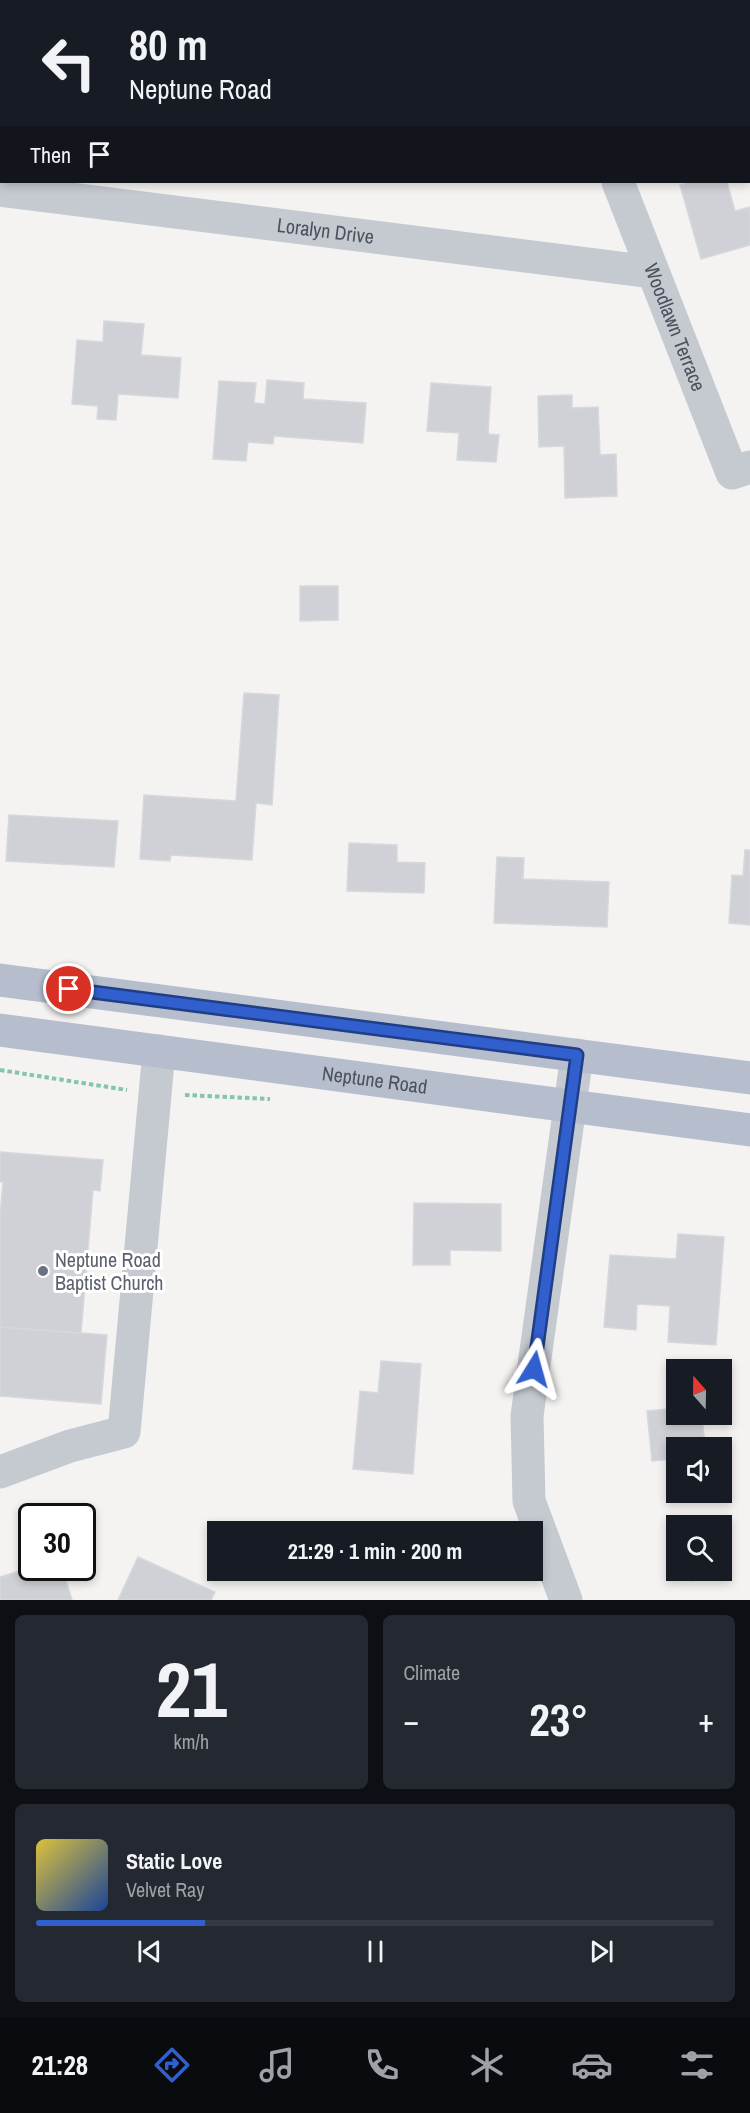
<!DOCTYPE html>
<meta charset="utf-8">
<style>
:root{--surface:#171b24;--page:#242831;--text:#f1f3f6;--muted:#9ea1a6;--line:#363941;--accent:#325fce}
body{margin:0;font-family:"Archivo Narrow",sans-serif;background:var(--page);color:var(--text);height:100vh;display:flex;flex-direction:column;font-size:22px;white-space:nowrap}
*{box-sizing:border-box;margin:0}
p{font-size:20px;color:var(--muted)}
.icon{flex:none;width:33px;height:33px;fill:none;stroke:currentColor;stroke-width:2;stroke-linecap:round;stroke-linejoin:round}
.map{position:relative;height:1600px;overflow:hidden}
.drawer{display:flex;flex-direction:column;gap:15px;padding:15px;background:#0d0f14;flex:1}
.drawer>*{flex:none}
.hud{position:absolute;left:0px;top:0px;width:750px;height:183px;box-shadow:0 3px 9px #0003;background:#171b24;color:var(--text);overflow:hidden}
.needle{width:39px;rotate:340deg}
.tools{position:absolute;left:666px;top:1359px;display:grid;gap:12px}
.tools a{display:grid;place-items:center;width:66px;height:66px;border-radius:0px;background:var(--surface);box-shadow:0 3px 9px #0003;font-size:30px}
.speed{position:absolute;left:18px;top:1503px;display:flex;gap:12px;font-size:30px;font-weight:700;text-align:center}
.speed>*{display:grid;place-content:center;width:78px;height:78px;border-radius:50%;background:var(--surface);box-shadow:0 3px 9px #0003;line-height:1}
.speed .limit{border:3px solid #111;border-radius:9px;background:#fff;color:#111}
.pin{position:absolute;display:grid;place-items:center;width:51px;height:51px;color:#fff;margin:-26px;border:3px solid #fff;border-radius:50%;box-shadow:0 2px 6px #0007}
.me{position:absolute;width:66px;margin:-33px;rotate:8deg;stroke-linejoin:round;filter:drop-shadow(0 0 4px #0008)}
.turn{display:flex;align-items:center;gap:21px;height:126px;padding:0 30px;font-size:27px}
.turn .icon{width:78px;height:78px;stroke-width:2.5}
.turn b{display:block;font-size:42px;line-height:51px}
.then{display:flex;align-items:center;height:57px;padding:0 30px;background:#0003;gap:12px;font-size:22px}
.big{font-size:45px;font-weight:700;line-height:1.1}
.drawer .widget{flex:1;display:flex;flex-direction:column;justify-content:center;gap:9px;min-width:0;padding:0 21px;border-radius:9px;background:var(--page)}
.drawer .dial{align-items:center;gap:0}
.dial b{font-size:78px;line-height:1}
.song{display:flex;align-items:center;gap:18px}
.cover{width:72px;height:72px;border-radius:9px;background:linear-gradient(135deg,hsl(50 70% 55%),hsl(220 70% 35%))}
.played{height:6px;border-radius:3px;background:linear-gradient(90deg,var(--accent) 25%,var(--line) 25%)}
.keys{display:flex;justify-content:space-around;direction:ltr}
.heat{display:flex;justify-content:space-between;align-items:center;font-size:33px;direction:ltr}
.drawer .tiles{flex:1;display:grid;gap:15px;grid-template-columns:1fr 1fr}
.widget:last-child{grid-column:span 2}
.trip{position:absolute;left:207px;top:1521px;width:336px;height:60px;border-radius:0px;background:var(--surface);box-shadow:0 3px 9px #0003;font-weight:700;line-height:60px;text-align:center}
.tabs{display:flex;height:96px;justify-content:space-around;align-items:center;background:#090b0e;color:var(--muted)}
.tabs .icon{width:42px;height:42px}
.tabs .selected{color:var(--accent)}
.tabs b{font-size:27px;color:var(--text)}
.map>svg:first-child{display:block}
</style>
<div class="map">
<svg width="750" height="1600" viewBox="0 0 750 1600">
<rect width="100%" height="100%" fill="#f4f3f2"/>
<path fill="#d0d1d6" stroke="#d7d8dc" stroke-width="1.5" d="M173 0H316L315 2H173Z
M628 0H707L708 2H625Z
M691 182H727L735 211 750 207V245L701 259 680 185Z
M104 321 144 324 141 355 181 358 178 398 118 394 116 420 97 419 98 406 72 404 77 340 103 342Z
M267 380 304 383 303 399 366 403 363 443 274 436 273 444 248 442 246 461 213 459 219 381 256 383 254 403 265 404Z
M431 383 491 387 488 434 499 435 496 462 457 460 459 433 427 431Z
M572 395V408L598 407 600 455 616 454 617 496 565 498 564 446 539 447 538 396Z
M300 586H338V620L300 621Z
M244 693 279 695 272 805 256 803 252 860 171 855 170 861 140 859 144 795 236 801Z
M9 815 118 821 114 867 6 861Z
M349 843 397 845V862L425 863 424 893 347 891Z
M745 850H750V925L729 923 732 875 743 876Z
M497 857 524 858 523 879 609 882 607 927 494 923Z
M0 1152 103 1160 100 1191 93 1190 81 1333 0 1327V1215L3 1182H0Z
M414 1203 501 1204V1251L450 1250V1265H413Z
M678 1234 724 1237 716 1345 668 1342 670 1306 637 1304 636 1330 604 1327 610 1255 676 1259Z
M0 1327 107 1335 101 1404 0 1396Z
M381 1361 421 1364 413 1474 353 1469 360 1391 378 1393Z
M676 1408V1414H702L705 1448H676V1459L652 1461 647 1411Z
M138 1557 215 1592 211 1600H118Z
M32 1567 62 1568 72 1600H0V1577Z
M687 1570H721L691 1581Z"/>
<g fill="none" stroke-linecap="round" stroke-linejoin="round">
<path stroke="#83c5ae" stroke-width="4" stroke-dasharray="4.5 3" stroke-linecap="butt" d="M0 1070 127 1090
M185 1095 270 1099"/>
<g stroke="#c5cad1" stroke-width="33">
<path d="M550 0V2"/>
<path id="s1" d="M618 182 732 473 750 467"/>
<path id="s2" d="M0 190 652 272"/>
<path d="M0 1472 70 1446 124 1432 159 1051"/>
<path d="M566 1600 529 1501 527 1416 577 1055"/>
</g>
<g stroke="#b6becd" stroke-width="33">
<path d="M0 980 750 1078"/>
<path id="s3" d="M0 1030 750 1130"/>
</g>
</g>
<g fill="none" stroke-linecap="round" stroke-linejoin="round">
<g stroke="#203e86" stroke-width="15">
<path id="route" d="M69 989 577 1055 534 1369"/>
</g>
<use href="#route" stroke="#325fce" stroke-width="10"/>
</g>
<circle fill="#6b7280" stroke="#fff" stroke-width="2" cx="43" cy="1271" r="6"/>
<g text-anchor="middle" stroke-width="6" stroke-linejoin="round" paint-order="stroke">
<g font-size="20" fill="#4c525d" stroke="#fff">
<text dy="7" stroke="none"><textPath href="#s2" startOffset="328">Loralyn Drive</textPath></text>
<text dy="7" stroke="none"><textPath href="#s1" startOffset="156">Woodlawn Terrace</textPath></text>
<text dy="7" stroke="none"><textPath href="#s3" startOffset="378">Neptune Road</textPath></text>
</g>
<g font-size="20" fill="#5b616d" stroke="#fff" text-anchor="start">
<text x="55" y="1267">Neptune Road<tspan x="55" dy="23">Baptist Church</tspan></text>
</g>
</g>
</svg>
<div class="tools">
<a><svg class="needle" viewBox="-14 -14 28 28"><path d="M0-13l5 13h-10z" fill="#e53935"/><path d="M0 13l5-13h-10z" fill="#9ea1a6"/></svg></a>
<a><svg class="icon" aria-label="sound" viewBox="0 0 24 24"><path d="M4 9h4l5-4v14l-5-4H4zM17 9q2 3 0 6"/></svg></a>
<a><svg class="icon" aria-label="search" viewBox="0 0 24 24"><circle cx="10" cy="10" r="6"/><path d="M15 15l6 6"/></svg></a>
</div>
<div class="speed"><div class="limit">30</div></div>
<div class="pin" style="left:69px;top:989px;background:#d93025"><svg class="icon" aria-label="arrive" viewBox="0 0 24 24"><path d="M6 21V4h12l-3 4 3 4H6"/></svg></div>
<svg class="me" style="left:534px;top:1369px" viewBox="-20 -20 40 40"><path d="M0-17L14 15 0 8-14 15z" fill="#325fce" stroke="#fff" stroke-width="4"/></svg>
<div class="trip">21:29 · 1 min · 200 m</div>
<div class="hud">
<div class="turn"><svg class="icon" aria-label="left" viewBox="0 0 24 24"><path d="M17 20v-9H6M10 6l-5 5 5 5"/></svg><div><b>80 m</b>Neptune Road</div></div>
<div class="then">Then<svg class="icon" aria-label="arrive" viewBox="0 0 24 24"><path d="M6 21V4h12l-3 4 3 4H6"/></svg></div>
</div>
</div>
<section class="drawer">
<div class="tiles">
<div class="widget dial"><b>21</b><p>km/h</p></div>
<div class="widget"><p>Climate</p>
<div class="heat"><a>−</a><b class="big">23°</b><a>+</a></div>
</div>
<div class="widget">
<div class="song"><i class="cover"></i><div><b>Static Love</b><p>Velvet Ray</p></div></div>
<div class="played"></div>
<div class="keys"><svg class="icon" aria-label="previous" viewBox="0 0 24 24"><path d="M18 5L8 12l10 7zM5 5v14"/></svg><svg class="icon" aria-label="pause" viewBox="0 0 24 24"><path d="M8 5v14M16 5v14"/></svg><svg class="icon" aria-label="next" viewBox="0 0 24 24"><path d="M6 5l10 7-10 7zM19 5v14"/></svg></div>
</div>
</div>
</section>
<nav class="tabs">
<b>21:28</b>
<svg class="icon selected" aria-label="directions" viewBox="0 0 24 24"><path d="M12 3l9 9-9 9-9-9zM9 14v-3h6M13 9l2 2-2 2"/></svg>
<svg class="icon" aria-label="music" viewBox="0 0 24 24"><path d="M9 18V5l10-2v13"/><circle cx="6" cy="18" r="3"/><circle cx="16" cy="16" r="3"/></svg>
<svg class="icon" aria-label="phone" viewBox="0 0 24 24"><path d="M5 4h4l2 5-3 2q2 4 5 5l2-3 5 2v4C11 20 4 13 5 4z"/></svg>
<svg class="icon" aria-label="climate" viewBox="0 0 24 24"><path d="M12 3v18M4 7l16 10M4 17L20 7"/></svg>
<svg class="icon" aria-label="car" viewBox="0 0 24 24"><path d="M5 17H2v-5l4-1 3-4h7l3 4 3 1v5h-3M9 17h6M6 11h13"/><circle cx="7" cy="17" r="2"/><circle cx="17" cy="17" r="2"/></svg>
<svg class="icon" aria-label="filters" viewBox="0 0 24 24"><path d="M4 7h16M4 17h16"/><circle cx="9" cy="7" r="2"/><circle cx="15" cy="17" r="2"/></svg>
</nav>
